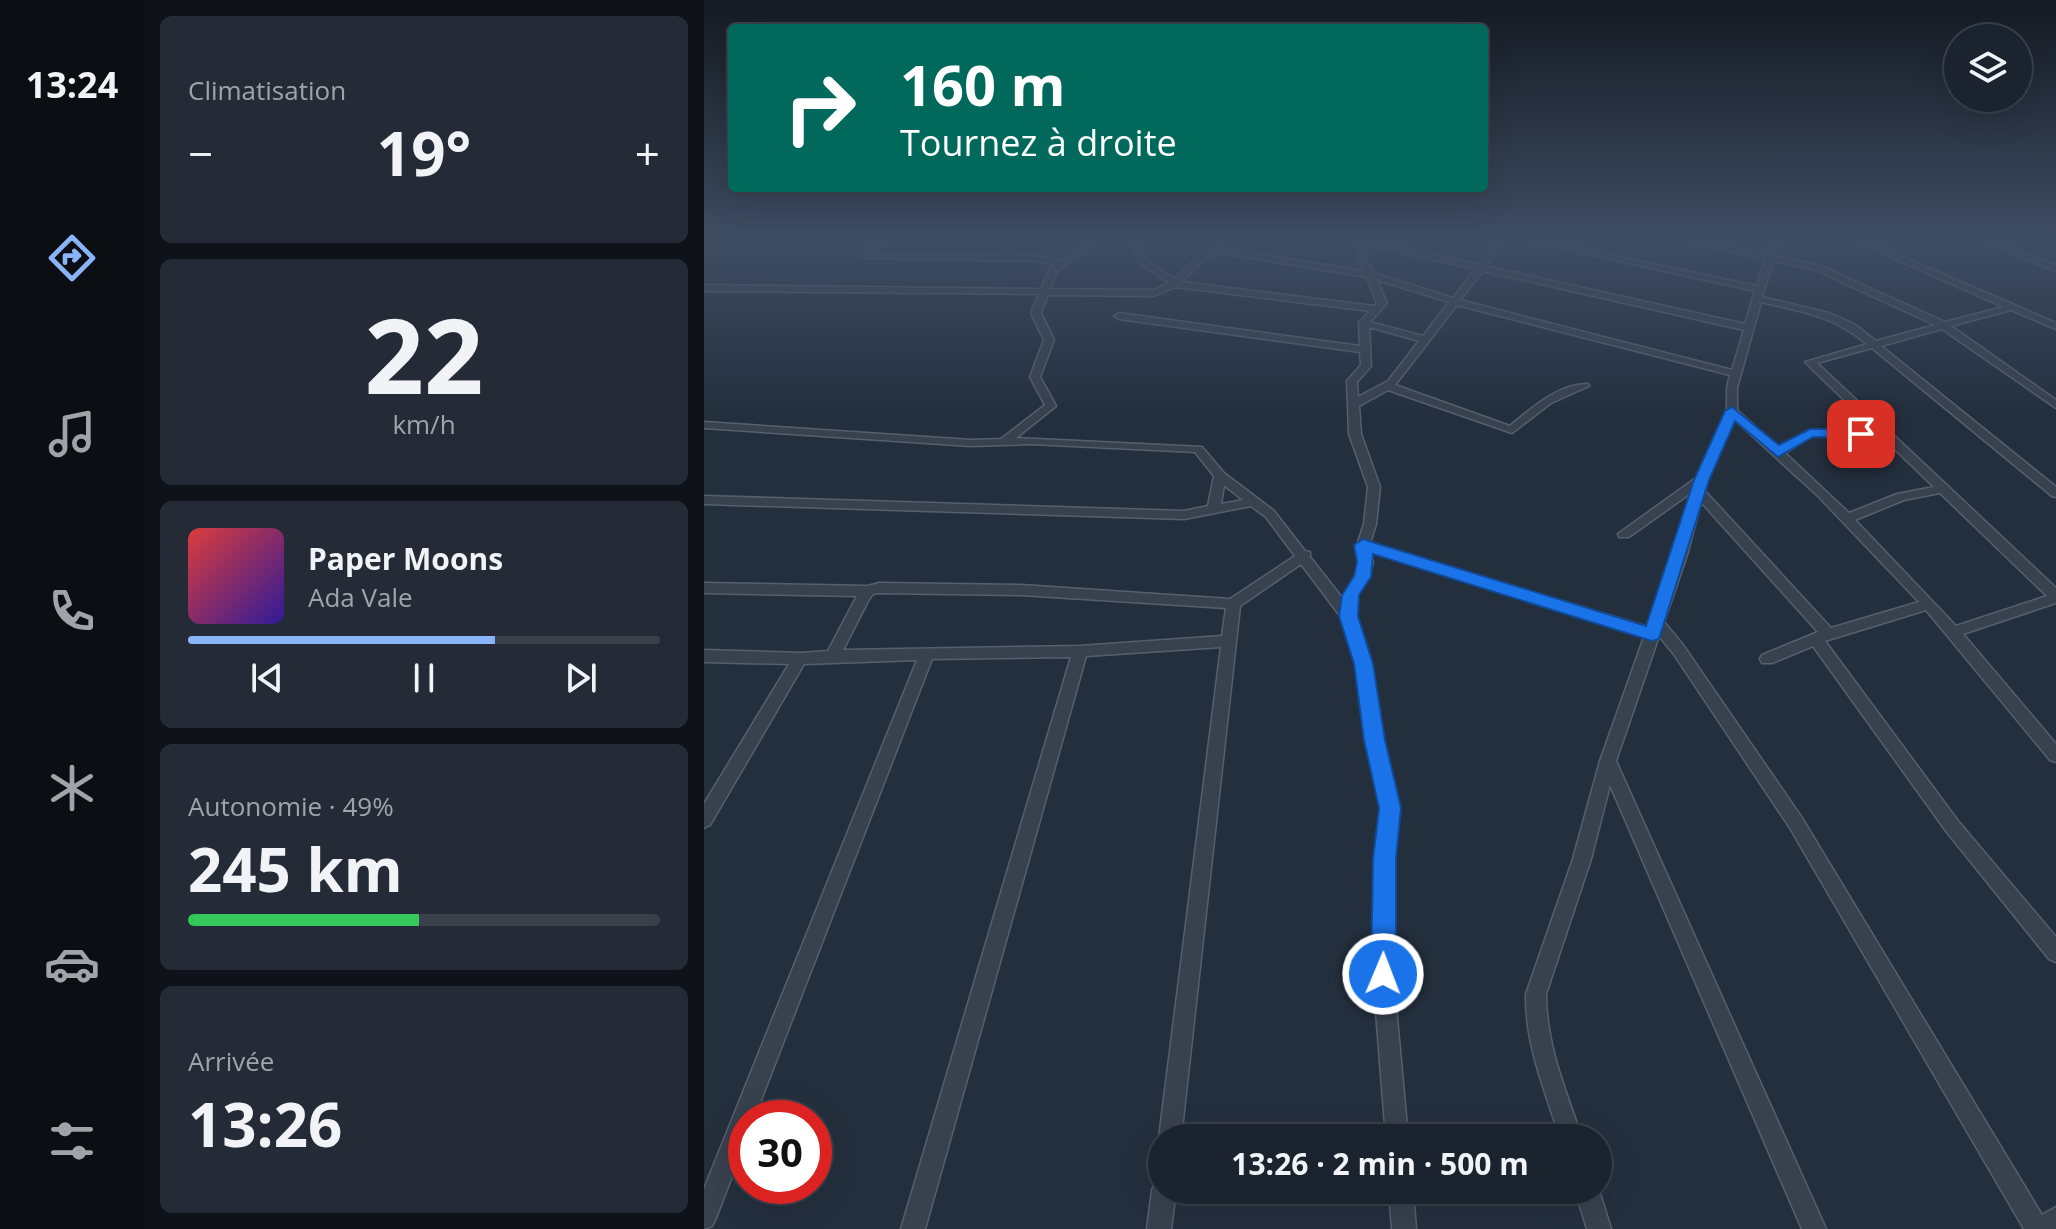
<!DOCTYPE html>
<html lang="fr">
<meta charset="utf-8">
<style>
:root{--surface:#1b232e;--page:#242b36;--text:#f1f3f6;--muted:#a0a4aa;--line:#39404a;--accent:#8ab4f8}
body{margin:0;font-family:"Open Sans",sans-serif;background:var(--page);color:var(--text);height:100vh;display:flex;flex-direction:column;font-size:30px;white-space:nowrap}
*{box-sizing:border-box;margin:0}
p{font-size:26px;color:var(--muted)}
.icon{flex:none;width:44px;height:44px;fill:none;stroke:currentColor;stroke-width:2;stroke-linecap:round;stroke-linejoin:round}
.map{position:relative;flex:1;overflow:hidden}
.panel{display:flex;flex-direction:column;gap:16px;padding:16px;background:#0f1319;width:560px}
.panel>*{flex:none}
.banner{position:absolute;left:24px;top:24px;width:760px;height:168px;border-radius:8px;box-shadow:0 8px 32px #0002,0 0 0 2px var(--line);background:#00695c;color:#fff;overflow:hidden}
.fabs{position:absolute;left:1240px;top:24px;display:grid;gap:16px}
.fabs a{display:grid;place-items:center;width:88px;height:88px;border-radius:50%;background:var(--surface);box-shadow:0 8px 32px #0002,0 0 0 2px var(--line);font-size:40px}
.speed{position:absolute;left:24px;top:1100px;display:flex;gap:16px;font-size:40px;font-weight:700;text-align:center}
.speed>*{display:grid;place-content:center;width:104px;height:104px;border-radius:50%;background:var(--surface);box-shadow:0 8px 32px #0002,0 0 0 2px var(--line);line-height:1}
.speed .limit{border:12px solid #d22;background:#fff;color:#111}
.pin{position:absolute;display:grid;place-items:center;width:68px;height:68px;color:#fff;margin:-34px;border-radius:16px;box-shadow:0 4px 12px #0006}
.me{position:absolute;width:88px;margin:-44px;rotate:1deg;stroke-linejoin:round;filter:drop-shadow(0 0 6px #0008)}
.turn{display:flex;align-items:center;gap:28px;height:168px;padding:0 40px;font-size:36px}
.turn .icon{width:104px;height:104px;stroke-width:2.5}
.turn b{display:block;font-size:56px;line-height:68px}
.big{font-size:60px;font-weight:700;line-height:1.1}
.panel .tile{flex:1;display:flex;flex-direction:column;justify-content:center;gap:12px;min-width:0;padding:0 28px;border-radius:12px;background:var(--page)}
.panel .dial{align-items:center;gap:0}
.dial b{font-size:104px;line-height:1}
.song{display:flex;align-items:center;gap:24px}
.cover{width:96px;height:96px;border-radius:12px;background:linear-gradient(135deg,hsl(0 70% 55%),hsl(250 70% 35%))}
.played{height:8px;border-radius:4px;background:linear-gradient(90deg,var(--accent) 65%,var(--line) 65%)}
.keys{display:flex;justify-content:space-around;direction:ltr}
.heat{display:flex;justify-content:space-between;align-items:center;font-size:44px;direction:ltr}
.charge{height:12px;border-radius:6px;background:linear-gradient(90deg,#34c759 49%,var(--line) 0)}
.trip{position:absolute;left:444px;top:1124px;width:464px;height:80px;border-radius:40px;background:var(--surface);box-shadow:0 8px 32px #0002,0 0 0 2px var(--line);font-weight:700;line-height:80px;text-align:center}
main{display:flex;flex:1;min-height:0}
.tabs{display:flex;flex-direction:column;width:144px;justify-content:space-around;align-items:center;background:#0b0e12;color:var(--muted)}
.tabs .icon{width:56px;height:56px}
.tabs .current{color:var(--accent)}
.tabs b{font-size:36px;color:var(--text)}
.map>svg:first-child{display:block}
</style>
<main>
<nav class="tabs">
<b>13:24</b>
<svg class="icon current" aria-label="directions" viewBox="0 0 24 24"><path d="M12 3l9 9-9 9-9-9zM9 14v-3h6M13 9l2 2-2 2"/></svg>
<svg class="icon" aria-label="music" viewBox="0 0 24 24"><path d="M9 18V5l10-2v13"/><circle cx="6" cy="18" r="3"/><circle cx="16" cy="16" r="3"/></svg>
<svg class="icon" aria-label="phone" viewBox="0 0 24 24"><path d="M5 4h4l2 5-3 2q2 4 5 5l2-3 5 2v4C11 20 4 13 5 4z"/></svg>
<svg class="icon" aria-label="climate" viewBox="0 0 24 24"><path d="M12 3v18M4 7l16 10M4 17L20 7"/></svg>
<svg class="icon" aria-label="car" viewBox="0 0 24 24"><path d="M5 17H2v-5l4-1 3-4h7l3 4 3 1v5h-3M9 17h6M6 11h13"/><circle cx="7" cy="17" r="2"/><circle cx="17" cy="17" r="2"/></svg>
<svg class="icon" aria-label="filters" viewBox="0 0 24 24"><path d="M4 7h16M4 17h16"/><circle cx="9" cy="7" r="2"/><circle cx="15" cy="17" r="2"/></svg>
</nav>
<section class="panel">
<div class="tile"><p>Climatisation</p>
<div class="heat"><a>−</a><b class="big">19°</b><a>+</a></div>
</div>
<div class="tile dial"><b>22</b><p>km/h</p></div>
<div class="tile">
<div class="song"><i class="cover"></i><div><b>Paper Moons</b><p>Ada Vale</p></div></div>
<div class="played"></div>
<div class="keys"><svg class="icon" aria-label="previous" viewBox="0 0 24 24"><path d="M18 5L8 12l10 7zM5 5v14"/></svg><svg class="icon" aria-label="pause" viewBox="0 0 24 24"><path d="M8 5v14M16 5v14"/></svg><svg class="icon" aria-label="next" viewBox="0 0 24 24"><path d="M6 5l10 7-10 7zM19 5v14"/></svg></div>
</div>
<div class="tile"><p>Autonomie · 49%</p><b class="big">245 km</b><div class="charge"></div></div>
<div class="tile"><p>Arrivée</p><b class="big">13:26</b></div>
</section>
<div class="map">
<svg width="1352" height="1229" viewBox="0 0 1352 1229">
<rect width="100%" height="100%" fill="#242f3e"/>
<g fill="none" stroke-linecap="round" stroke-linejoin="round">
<g stroke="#565f6c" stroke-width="3">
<path id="minor" d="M172 241H180L169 254 332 255 357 261 378 247 383 241H391L384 251 354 270 346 289 449 290 465 283 436 263 423 241H431L442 260 470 279 495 256 516 248 660 271 653 259 655 253 650 241H666L775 264 793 241H801L782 266 1041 324 1051 291 825 241H840L1053 286 1061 259 981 241H996L1062 254 1066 241H1074L1070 256 1115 265 1241 322 1299 307 1151 241H1162L1352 323V329L1307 310 1247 326 1352 400V408L1238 329 1177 346 1352 487V497L1348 496 1168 348 1113 363 1352 588V603L1259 634 1352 744V762L1346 760 1222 610 1121 641 1254 821 1352 937V962L1345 959 1242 831 1109 646 1068 663H1058L1056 659 1058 655 1114 632 997 502 983 555 960 622 979 645 1098 818 1338 1215 1352 1207V1229H1320L1086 828 969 653 955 636 912 761 1122 1229H1098L906 785 887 859 842 994C842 1045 862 1091 878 1138H856C841 1090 821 1045 822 994L869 859 896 761 940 637 667 552 669 562 665 577 653 595 651 616 667 664 678 740 695 808 690 859 689 974 704 1138H682L669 974 672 859 677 808 662 740 653 664 637 617 597 564 536 606 477 1138H458V1146L455 1138 517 647 382 656 221 1229H197L367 657 228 659 50 1118H42V1140L12 1218 8 1226 0 1229V1189L213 660 100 664 6 825 0 828V804L85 664 0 662V650L97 653 124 651 153 596 0 593V583L164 586 175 583 317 585 526 599 591 556 562 517 547 506 480 519 0 504V496L480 511 504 506 510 476 491 452 327 444 267 446 0 428V422L267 440 297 439 341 405 326 377 340 340 327 313 335 294 0 291V285L337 289 346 269 351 265 332 261 159 258V254ZM660 244 771 269 749 298 670 273 661 259 663 253ZM516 253 663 277 673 303 670 306 478 282 501 259ZM1069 261 1109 269 1231 325 1172 341 1150 324 1125 313 1058 297ZM779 271 1040 330 1028 370 756 300ZM673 280 745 302 719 336 666 322 683 303ZM471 287 666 311 655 323 656 346 415 313 410 316 415 319 656 352 657 365 643 381 645 434 664 487 660 524 653 545 655 562 651 576 639 599 606 557V552L601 551 570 511 520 473 498 447 312 438 352 406 336 377 350 340 337 313 344 295 449 296ZM1057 302C1099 312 1128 315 1163 344L1101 362 1166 425 1161 430H1106L1074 447 1033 410V388ZM753 305 1026 375 1023 388V411L992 478 914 534 915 537H925L988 492 969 555 944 627 666 543 672 524 676 487 657 434 655 406 684 390 808 433 847 403 885 386 884 384C856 383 826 409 806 426L691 385ZM665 327 715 341 684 381 654 397 653 382 667 366ZM1030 419 1115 497 1215 602 1127 628 1000 490ZM1172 431 1230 487 1193 494 1145 513 1081 453 1108 436H1164ZM520 485 539 500 517 504ZM1236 493 1343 596 1252 626 1151 520 1200 500ZM175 593 317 595 522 608 518 636 376 646 139 650 164 601 169 594Z
M1276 241H1287L1352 265V271Z
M458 1179V1190H472L467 1229H443L448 1190 452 1182Z
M894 1189 895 1190 907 1229H883L871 1190Z
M685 1190H709L712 1229H688Z"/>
</g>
<use href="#minor" fill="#38414e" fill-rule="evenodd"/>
</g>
<linearGradient id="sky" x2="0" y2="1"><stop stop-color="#141a22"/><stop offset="0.58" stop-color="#3f4d63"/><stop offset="1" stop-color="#3f4d63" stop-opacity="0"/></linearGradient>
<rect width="1352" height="413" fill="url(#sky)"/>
<path fill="#1a73e8" stroke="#114b97" stroke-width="2" d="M1028 407 1075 445 1106 429H1157L1164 434 1157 438 1109 437 1074 457 1031 421 1005 480 955 639 948 641 669 554 667 577 655 595 654 616 669 664 681 740 697 808 692 859V974L688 983 679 987 670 983 667 974 669 859 675 808 660 740 650 664 635 616 638 595 650 576 653 562 650 545 659 539 665 541 942 626 990 480 1021 411Z"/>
</svg>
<div class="fabs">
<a><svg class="icon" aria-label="layers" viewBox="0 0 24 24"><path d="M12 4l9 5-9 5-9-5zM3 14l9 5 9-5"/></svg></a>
</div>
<div class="speed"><div class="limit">30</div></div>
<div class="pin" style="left:1157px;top:434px;background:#d93025"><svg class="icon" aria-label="arrive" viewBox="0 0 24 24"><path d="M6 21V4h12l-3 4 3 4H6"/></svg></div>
<svg class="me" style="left:679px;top:974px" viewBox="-20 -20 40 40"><circle r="17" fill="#1a73e8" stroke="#fff" stroke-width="3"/><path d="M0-11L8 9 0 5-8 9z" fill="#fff"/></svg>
<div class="trip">13:26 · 2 min · 500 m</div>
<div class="banner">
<div class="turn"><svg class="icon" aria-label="right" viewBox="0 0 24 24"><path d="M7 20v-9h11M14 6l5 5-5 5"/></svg><div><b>160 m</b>Tournez à droite</div></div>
</div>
</div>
</main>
